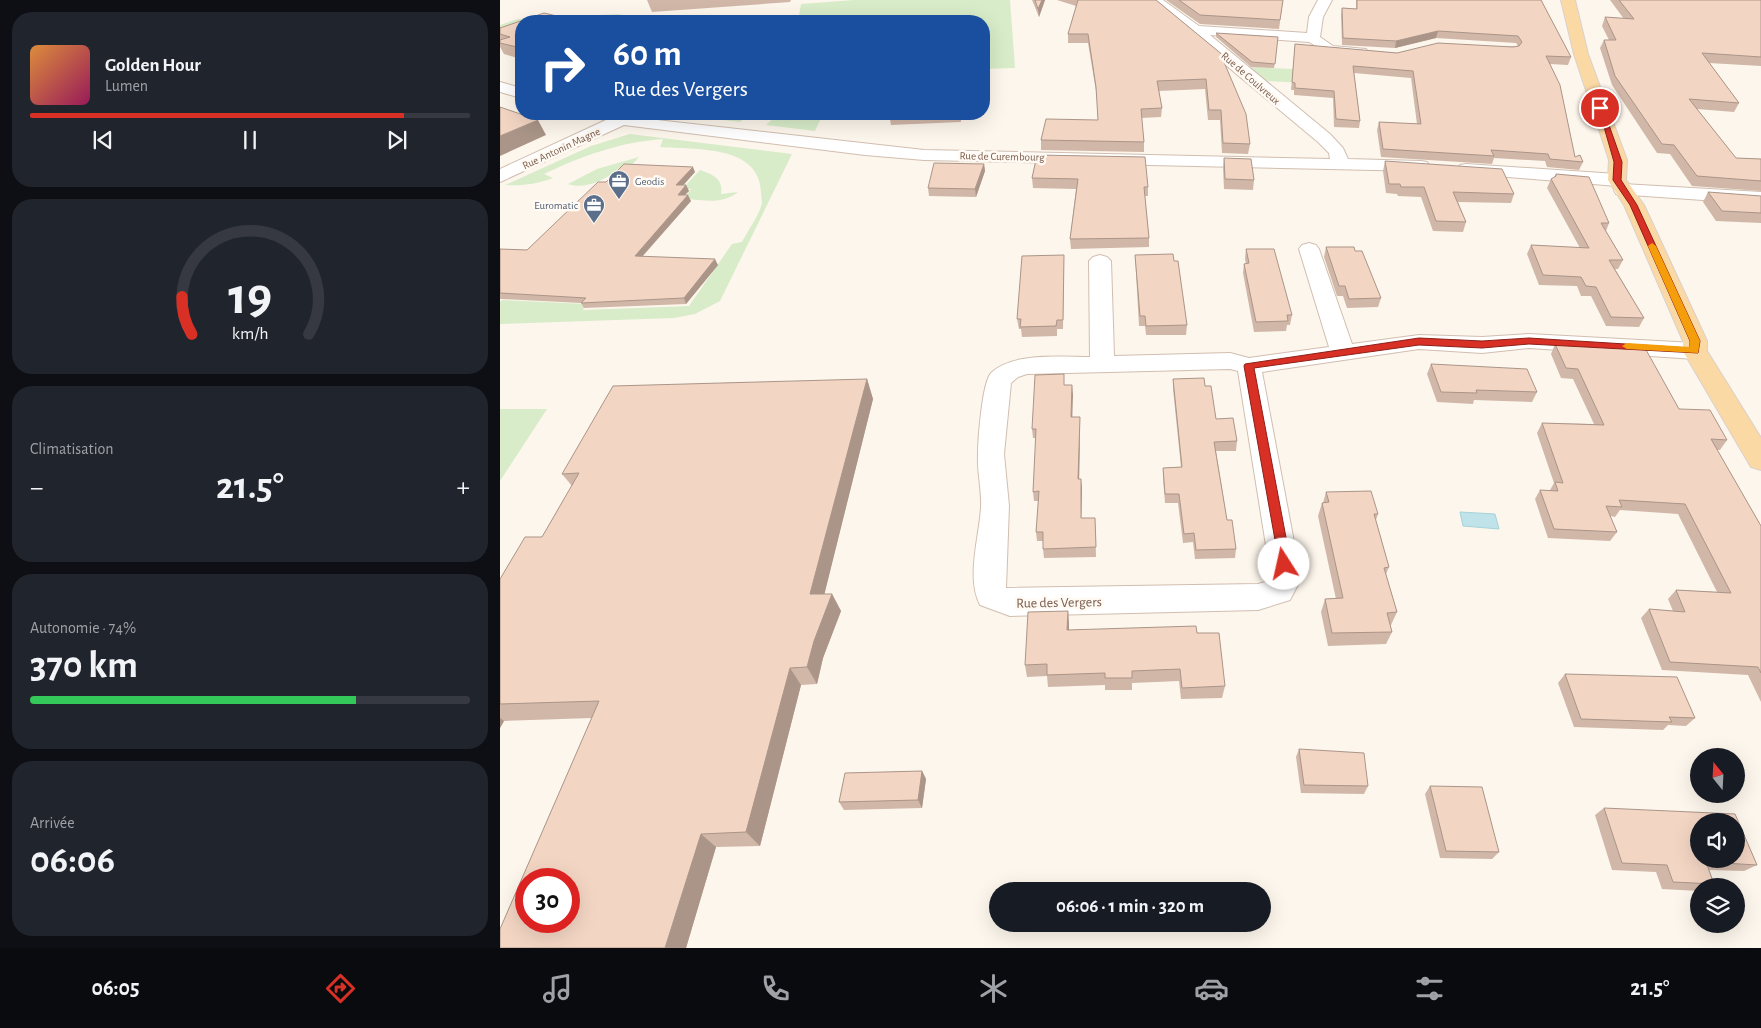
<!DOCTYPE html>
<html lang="fr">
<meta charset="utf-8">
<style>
:root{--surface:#171b24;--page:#20242c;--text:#f1f3f6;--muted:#9ea1a6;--line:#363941;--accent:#d93025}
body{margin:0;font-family:"Alegreya Sans",sans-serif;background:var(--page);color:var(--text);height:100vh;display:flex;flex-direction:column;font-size:19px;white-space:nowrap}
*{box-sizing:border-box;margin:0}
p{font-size:16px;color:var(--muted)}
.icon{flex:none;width:28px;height:28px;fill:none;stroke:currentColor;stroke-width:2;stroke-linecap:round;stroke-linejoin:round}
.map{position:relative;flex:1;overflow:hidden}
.drawer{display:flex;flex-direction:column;gap:12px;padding:12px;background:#0d0f14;width:500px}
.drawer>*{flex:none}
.guide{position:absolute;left:15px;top:15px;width:475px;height:105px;border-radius:20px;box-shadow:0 5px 20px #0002;background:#1a4fa0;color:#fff;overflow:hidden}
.needle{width:32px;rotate:342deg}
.buttons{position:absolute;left:1190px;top:748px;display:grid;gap:10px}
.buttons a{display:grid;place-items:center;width:55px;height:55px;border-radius:50%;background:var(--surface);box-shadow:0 5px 20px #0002;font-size:25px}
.speed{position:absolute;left:15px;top:868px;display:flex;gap:10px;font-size:25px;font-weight:700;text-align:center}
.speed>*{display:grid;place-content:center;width:65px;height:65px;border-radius:50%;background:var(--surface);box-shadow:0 5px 20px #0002;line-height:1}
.speed .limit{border:8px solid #d22;background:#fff;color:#111}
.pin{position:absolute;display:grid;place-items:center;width:42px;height:42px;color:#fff;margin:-21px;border:2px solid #fff;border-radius:50%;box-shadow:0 1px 5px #0007}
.me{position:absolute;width:55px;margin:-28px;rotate:350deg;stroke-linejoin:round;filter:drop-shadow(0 0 4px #0008)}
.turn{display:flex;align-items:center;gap:18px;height:105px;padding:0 15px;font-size:22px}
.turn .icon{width:65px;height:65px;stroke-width:2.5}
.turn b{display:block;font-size:35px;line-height:42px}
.big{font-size:38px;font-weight:700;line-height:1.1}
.drawer .card{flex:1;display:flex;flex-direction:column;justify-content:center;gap:8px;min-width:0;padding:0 18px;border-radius:20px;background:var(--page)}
.drawer .dial{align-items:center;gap:0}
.dial svg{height:130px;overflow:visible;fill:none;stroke:var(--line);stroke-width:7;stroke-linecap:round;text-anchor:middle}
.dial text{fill:var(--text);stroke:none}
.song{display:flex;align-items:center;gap:15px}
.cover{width:60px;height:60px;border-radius:8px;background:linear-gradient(135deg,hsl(30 70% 55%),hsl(330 70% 35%))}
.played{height:5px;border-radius:2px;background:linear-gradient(90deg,var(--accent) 85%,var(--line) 85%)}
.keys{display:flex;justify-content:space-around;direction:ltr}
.heat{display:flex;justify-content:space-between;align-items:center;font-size:28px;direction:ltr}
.charge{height:8px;border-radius:4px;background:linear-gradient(90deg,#34c759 74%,var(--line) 0)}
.trip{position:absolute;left:489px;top:882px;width:282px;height:50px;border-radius:25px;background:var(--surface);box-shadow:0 5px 20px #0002;font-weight:700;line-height:50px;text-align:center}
.tab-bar{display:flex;height:80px;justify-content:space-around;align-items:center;background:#090b0e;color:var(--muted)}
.tab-bar .icon{width:35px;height:35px}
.tab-bar .current{color:var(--accent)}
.tab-bar b{font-size:22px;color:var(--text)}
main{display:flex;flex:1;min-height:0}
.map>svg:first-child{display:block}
</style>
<main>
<section class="drawer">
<div class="card">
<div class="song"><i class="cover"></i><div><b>Golden Hour</b><p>Lumen</p></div></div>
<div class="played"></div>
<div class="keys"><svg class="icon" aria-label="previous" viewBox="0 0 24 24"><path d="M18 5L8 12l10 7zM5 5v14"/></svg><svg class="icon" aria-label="pause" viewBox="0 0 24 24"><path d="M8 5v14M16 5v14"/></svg><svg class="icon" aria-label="next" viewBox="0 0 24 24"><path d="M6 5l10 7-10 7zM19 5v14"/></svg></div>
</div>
<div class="card dial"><svg viewBox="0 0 100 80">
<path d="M14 69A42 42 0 1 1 86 69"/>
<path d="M14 69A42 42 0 0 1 8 46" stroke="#d93025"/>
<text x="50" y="56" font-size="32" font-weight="700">19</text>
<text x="50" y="72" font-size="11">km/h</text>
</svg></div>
<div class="card"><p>Climatisation</p>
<div class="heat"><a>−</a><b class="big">21.5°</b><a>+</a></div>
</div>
<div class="card"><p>Autonomie · 74%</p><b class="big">370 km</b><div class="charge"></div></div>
<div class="card"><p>Arrivée</p><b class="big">06:06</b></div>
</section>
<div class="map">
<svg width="1261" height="948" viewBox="0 0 1261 948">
<rect width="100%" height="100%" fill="#fdf6ec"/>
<path fill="#d8ecc9" d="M354 0H510L515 68 484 69V21H298L301 4Z
M119 14 135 20 21 21 0 31V25L18 19Z
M750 67 816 70 830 84 767 81Z
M173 114H249L240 122Z
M278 114H323L315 131 266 125Z
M130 134 292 154 220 301 195 314 174 318 0 324V302L2 300 86 304 83 310 189 306 232 244 242 242C248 230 259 216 262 203 262 200 261 195 261 192 259 144 195 150 160 147L163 139C120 142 82 156 44 174L53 178C37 184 23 186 5 185L91 146Z
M139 157 129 168H119C107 180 84 190 68 184L97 169Z
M200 170C212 174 224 179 221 194L238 192C220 206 203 199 184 199L191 189H182Z
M0 409H47L0 481Z"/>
<path fill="#bfe3e8" stroke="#a5d3da" d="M960 512 995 514 999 529 963 526Z"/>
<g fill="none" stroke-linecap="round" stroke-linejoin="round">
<g stroke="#d1beb0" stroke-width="2">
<path id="minor" d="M648 0H663L699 26 807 33 809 17 818 0H832L823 17 820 37 833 46 866 49 868 52 866 55 829 54 809 42 710 35 830 134 843 148 848 159 921 161 927 162 930 166 927 170 921 171 424 160 365 155 124 125 0 182V169L106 120 94 118 92 114H121L139 118 424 150 830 159 829 153 818 142Z
M0 82 21 88V98L0 92Z
M966 164 1117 174 1124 176 1126 180 1124 184 1117 186 960 173 957 169 960 165Z
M1123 184 1261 192V204L1116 194 1114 190 1116 186Z
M809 243 816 245 819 249 852 344 919 335 982 337 1029 334 1195 343 1203 346 1207 351 1203 356 1195 359 1029 348 982 353 919 349 762 372 801 579 790 600 758 610 510 616 480 605C466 578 479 538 481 508 482 490 477 472 478 455 478 440 482 383 491 373 512 352 562 357 590 357L589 261 593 257 600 255 607 257 611 261 614 356 730 353 749 358 829 347 799 249 802 245ZM730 369 738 371 769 564 771 578 769 581 758 584 506 588 509 506 504 454 511 383 518 377 527 374Z"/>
</g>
<g stroke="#dad1cd" stroke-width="2">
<path id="major" d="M1061 0H1075L1088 54 1127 160 1126 180 1144 205 1207 341V351L1261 438V470L1251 467 1183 351V341L1124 205 1108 180 1109 160 1074 54Z"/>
</g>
<use href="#minor" fill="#fff" fill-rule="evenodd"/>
<use href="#major" fill="#fbd9a5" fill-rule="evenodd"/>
</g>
<path fill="#d1b7a8" d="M147 0H291L290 2 152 12Z
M532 0H545L539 17Z
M557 0H656L724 56 723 60 750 144 748 154 722 153 720 120H708L705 89 659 91 662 108 661 117 641 118 644 142V152L541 150V140L598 120 597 97 588 43H568V34L576 6Z
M666 0H783L779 29 700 24Z
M856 0H1041L1071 57 1068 65 1050 64 1075 157 1083 162 1079 170 1047 167 1045 161 994 158 992 164 881 157 877 130 879 122 917 124 911 78 854 73 860 121 859 128 834 127 833 98 794 95V90H791L795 44 897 53 1018 46 1016 43 936 38 895 48 842 45 841 15 842 8 856 9Z
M1110 0H1261V66L1209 63 1239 103 1234 112 1197 109 1236 158 1261 159V191L1192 186 1170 154 1157 153 1112 85 1100 48 1104 40H1109L1102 26 1105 17 1124 19Z
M21 21V59L4 54 0 47V28Z
M716 33 778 37 774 68 751 67 716 37Z
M389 114H461V122L391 125Z
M537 155 648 187V196H645L649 238V247L571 249 570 239 576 189 533 188 532 178Z
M724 158 754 180 753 190 724 189 723 168Z
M885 161 1014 194 1011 203 958 202 966 222 963 232 933 231 921 197 898 196 897 194 886 193 883 171Z
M484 164 485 171 476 197 429 196 428 188Z
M195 172 183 185H186L189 191 184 195 191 201 143 256 218 265 186 304 84 308 81 303 1 299H0V249L27 250 106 182Z
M1056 174 1109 223 1106 231 1123 260 1118 269H1115L1144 318 1139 327 1106 326 1091 296H1081L1077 286 1039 285 1027 254 1031 245 1080 248 1047 188 1051 179 1054 177Z
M1208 192 1261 196V223L1216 221 1203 202Z
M826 247 855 251 881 298 878 307 847 308 843 296H837L824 257Z
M746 249 792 315 790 325H787L786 331 754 332 743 273 744 264H746L745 259Z
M564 255V265L563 329H557V336L522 337 521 329H519L517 319Z
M635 255 674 261 687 325 686 335H646L645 326H639Z
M1055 344 1179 409 1227 440 1220 450H1217L1261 526V702L1248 675 1162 670 1141 618 1149 609 1173 611 1168 599 1176 590 1217 592 1178 514 1120 510 1115 517 1110 516 1117 532 1110 541 1048 538 1035 499 1040 490H1050L1054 483 1037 433 1042 423 1094 424 1073 379 1061 378 1051 354Z
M931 364 1037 392 1032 402 974 400 973 404 937 402 927 374Z
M367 379 373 399 324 594H332L341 611 323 658 317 684 301 685 260 846 216 847 186 948 92 718 4 721 0 728V579L42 537 72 486 62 474Z
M673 379 705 386 716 419 737 441 736 451H716L727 520 736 549 735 558 695 559 693 542 683 543 678 503H665L663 477V468L681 467 673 389Z
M564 385H572V417L580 426 579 479 582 488 581 518H595L596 557 544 558 543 549V541H537L536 532 539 501H534L533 492 536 438H533L532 429Z
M826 492 878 514 876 520 889 567 886 574 897 612 891 625H890L892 632 886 644 828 646 821 612 825 599H836L818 516 822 503H823Z
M568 611 569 630 697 633 725 686 722 698 681 699 679 681 632 683V690H605V685L548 687 547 676 527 677 525 665Z
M1065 674 1195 718 1186 726 1168 725 1163 730 1074 727 1058 683Z
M799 749 868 786 864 794 801 793 796 757Z
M422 771 426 779 422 808 344 810 339 802Z
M930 786 999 852 992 859 940 858 925 794Z
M1104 808 1257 865 1244 871 1208 870 1214 884 1211 886H1199V891L1162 889 1156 872 1112 870 1095 815Z"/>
<path fill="#aa9588" d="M542 0H545L539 17 538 9Z
M938 31 936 38 895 48 896 41Z
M38 120 46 135 0 156V136Z
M484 164 485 171 476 197 475 189Z
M193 167 195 172 179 190 176 185Z
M186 185 189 191 180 200 178 195Z
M188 195 191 201 138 261 135 256Z
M215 259 218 265 186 304 184 298Z
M367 379 373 399 320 612 310 594Z
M572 385 573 395 572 427 571 417Z
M580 417V426L579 489 578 479Z
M581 479 582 488 581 528Z
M332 594 341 611 323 658 317 684 307 667 314 641Z
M568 611 569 624V643L567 630Z
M290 668 301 685 260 846 246 832Z
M0 718 4 721 0 728Z
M422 771 426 779 422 808 418 800Z
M201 834 216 847 186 948H165Z"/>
<path fill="#f3d5c3" stroke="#aa9588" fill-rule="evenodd" d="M535 0H542L538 9Z
M578 0H656L724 56 721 55 746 114 750 144 723 143 721 110H709L706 79 657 81 662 108 641 109 644 142 541 140 546 119 598 120 596 87 588 34H568Z
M679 0H783L780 20 700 15Z
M857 0H1041L1071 57 1046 56 1060 85 1075 157 1080 155 1083 162 1050 159 1048 154 991 150 994 156 883 149 879 122 921 124 913 71 853 66 860 121 836 119 834 91 795 88V83L792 82 795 44 897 53 938 43 1013 47 1019 46 1022 42 1018 36 938 31 896 41 843 38 842 8 857 9Z
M1119 0H1261V57L1202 53 1239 103 1189 99 1236 158 1261 159V181L1197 176 1174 145 1162 144 1115 76 1104 40H1116L1105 17 1134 19Z
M44 13 78 21H21V48L0 43V40L10 37 0 34V28Z
M716 33 778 37 775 64 752 62Z
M0 107 38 120 0 136Z
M537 155 645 157 648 187H644L649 238 570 239 578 179 532 178Z
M724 158 751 159 754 180 725 179Z
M885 161 1002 169 1014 194 953 192 966 222 936 221 924 187H901L900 184H889Z
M434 163 484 164 475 189 428 188Z
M124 164 193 167 176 185H186L178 195H188L135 256 215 259 184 298 81 303 86 298 0 293V249L27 250 98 182H106Z
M1056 174 1089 177 1109 223H1101L1123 260H1109L1144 318 1111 317 1096 287 1086 286 1081 277 1043 275 1031 245 1089 248 1051 179 1056 176Z
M1208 192 1261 196V213L1222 211Z
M826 247H854L855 251H862L881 298 849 299 845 286H839Z
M746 249H774L792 315H787L788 321 756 322 744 264 749 263Z
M673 254 674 261H678L687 325 646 326 645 316H640L635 255Z
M564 255 563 320H557L556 326 520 327 521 319H517L522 256Z
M1055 344 1145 348 1179 409 1210 410 1227 440 1211 439 1261 526V673L1258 667 1170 662 1149 609 1185 612 1176 590 1231 593 1185 504 1119 500 1122 507 1106 506 1117 532 1054 529 1040 490 1058 491 1055 482 1063 483 1042 423 1104 425 1078 369 1066 368Z
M931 364 1027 369 1037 392 976 390 977 393 941 392Z
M564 374V385H572L571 417H580L578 479H581V518H595L596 547 543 549V532H536L539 491 533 492 536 429H532L535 375Z
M704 378 705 386H711L716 419 733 418 737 441 714 442 727 520H732L736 549 696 550 694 533 684 534 679 494H665L663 468 682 467 673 379Z
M367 379 310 594H332L314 641 307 667 290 668 246 832 201 834 165 948H0V929L99 701 0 704V579L25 537H42L79 473 62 474 113 386ZM26 879H69V921H26Z
M871 491 878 514H874L889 567 884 568 897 612 887 613 892 632 832 633 825 599 843 598 822 503 829 502 826 492Z
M568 611 567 630 696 626 697 633H719L725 686 682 688 680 669 632 671V678H605V673L547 675V664L525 665 528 612Z
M1065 674 1177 677 1195 718 1169 717 1172 722 1081 719Z
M799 749 864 753 868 786 804 785Z
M422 771 418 800 339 802 345 773Z
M930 786 982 787 999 852 946 851Z
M1104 808 1235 814 1257 865 1206 862 1214 884 1173 882 1167 865 1122 863ZM1199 821H1236V859H1199Z"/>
<path fill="#d93025" stroke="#8d1f18" d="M1098 106 1103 108 1122 162 1121 180 1137 205 1200 341 1198 353 1029 344 982 348 919 345 754 368 791 564 784 569 780 568 744 366 745 364 919 338 982 341 1029 338 1190 348V341L1130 205 1113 180 1114 162Z"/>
<path fill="#f59e0b" d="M1152 243 1156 246 1200 341 1198 353 1127 349 1122 346 1127 343 1190 347V341L1148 246Z"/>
<defs>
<g id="office-pin" transform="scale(1.125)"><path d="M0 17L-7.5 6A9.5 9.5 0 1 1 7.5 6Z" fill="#5c6f8a" stroke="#fffaf3"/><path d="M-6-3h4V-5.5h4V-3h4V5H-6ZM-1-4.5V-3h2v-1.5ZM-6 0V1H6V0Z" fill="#fff"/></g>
</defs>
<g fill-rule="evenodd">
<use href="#office-pin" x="119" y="181"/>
<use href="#office-pin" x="94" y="205"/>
</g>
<g text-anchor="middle" stroke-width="5" stroke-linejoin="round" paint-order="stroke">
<g font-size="11" fill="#7a5c4d" stroke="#fffaf3">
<text transform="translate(751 78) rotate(41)" y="4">Rue de Coulvreux</text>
<text transform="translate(61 148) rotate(-25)" y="4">Rue Antonin Magne</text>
<text transform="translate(502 156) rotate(1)" y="4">Rue de Curembourg</text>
</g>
<g font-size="11" fill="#4e5e75" stroke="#fffaf3" text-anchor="start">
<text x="135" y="185">Geodis</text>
<text x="78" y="209" text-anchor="end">Euromatic</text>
</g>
<g font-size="14" fill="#7a5c4d" stroke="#fffaf3">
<text transform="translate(559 602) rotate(-1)" y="5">Rue des Vergers</text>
</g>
</g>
</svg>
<div class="buttons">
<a><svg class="needle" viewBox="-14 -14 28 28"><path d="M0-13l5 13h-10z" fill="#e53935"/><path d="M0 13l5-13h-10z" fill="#9ea1a6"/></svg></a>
<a><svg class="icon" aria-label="sound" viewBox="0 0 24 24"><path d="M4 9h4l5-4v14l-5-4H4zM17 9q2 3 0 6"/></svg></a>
<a><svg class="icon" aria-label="layers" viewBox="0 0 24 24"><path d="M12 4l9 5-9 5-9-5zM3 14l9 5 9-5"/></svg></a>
</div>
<div class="speed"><div class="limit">30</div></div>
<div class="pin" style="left:1100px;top:108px;background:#d93025"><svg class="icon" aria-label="arrive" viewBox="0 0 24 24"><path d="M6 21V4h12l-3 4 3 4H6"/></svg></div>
<svg class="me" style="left:784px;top:564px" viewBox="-20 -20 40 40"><circle r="19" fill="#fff"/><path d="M0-13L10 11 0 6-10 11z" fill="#d93025"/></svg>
<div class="trip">06:06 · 1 min · 320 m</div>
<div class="guide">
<div class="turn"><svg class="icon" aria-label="right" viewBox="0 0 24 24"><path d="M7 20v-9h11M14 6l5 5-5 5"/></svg><div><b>60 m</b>Rue des Vergers</div></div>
</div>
</div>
</main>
<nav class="tab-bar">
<b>06:05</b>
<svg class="icon current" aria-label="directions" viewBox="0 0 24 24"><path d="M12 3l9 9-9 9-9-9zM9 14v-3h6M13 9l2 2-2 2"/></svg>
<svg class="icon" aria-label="music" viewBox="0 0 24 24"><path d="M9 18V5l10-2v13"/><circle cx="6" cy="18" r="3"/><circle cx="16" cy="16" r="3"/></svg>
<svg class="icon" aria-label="phone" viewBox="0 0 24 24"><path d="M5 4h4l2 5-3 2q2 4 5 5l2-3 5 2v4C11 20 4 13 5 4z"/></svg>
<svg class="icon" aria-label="climate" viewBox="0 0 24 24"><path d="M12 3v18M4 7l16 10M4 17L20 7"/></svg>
<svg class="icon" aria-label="car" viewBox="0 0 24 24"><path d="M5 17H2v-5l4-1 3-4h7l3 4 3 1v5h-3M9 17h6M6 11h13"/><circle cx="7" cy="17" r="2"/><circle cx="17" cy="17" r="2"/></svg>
<svg class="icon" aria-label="filters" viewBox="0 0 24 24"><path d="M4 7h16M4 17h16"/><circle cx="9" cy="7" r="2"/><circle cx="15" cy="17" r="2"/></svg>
<b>21.5°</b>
</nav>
